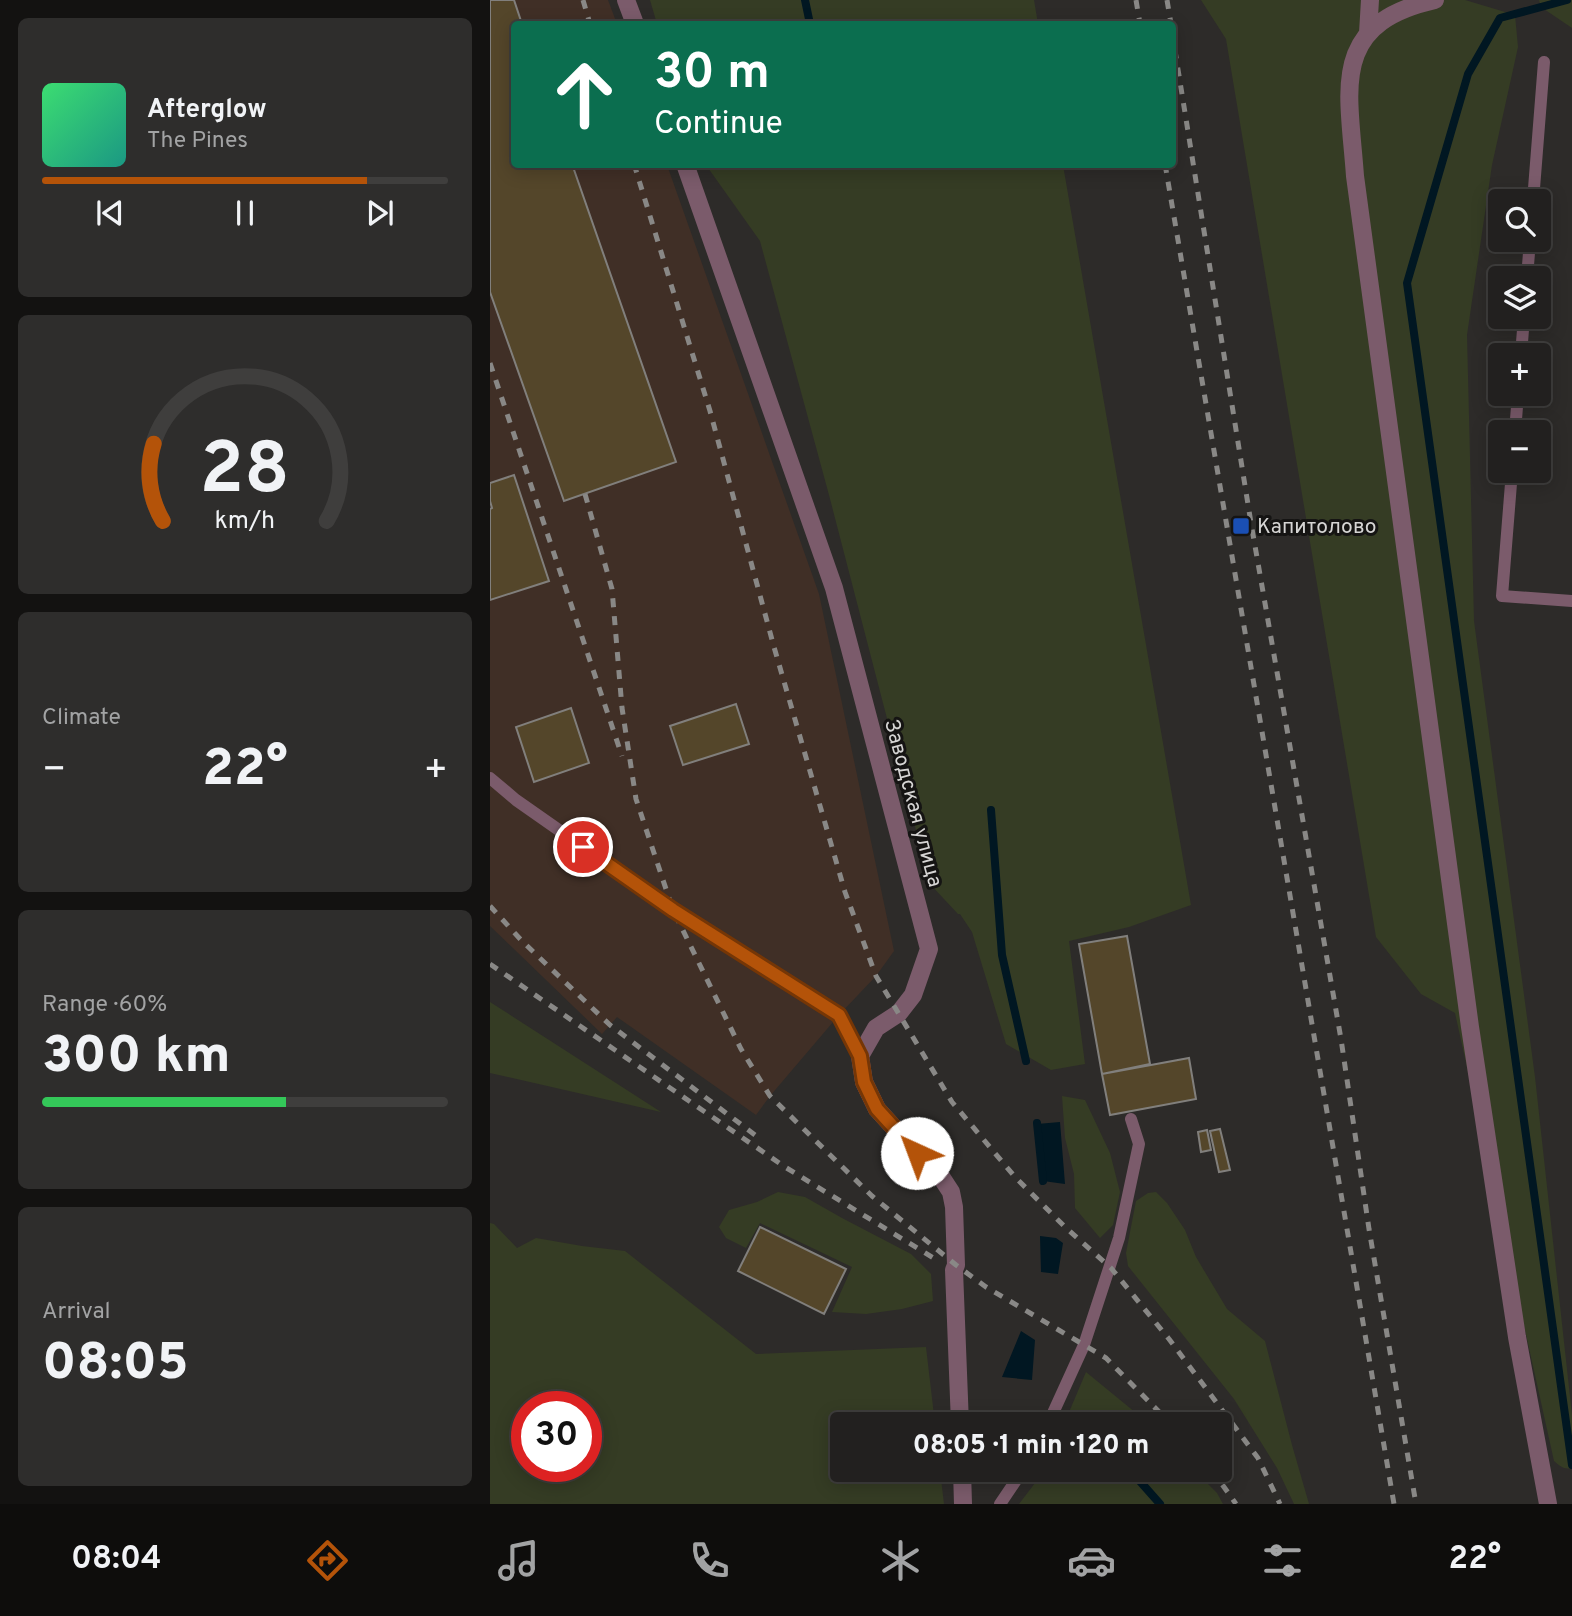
<!DOCTYPE html>
<meta charset="utf-8">
<style>
:root{--surface:#22201f;--page:#2e2d2c;--text:#f1f3f6;--muted:#a2a3a4;--line:#3f3e3d;--accent:#b45309}
body{margin:0;font-family:Overpass,sans-serif;background:var(--page);color:var(--text);height:100vh;display:flex;flex-direction:column;font-size:26px;white-space:nowrap}
*{box-sizing:border-box;margin:0}
p{font-size:23px;color:var(--muted)}
.icon{flex:none;width:38px;height:38px;fill:none;stroke:currentColor;stroke-width:2;stroke-linecap:round;stroke-linejoin:round}
.map{position:relative;flex:1;overflow:hidden}
.panel{display:flex;flex-direction:column;gap:18px;padding:18px;background:#131211;width:490px}
.panel>*{flex:none}
.top-card{position:absolute;left:21px;top:21px;width:665px;height:147px;border-radius:7px;box-shadow:0 4px 18px #0003,0 0 0 2px var(--line);background:#0b6e4f;color:#fff;overflow:hidden}
.buttons{position:absolute;left:998px;top:189px;display:grid;gap:14px}
.buttons a{display:grid;place-items:center;width:63px;height:63px;border-radius:7px;background:var(--surface);box-shadow:0 4px 18px #0003,0 0 0 2px var(--line);font-size:35px}
.speed{position:absolute;left:21px;top:1391px;display:flex;gap:14px;font-size:35px;font-weight:700;text-align:center}
.speed>*{display:grid;place-content:center;width:91px;height:91px;border-radius:50%;background:var(--surface);box-shadow:0 4px 18px #0003,0 0 0 2px var(--line);line-height:1}
.speed .limit{border:10px solid #d22;background:#fff;color:#111}
.pin{position:absolute;display:grid;place-items:center;width:60px;height:60px;color:#fff;margin:-30px;border:4px solid #fff;border-radius:50%;box-shadow:0 2px 7px #0007}
.me{position:absolute;width:77px;margin:-38px;rotate:317deg;stroke-linejoin:round;filter:drop-shadow(0 0 5px #0008)}
.turn{display:flex;align-items:center;gap:24px;height:147px;padding:0 28px;font-size:32px}
.turn .icon{width:91px;height:91px;stroke-width:2.5}
.turn b{display:block;font-size:49px;line-height:60px}
.big{font-size:52px;font-weight:800;line-height:1.1}
.panel .tile{flex:1;display:flex;flex-direction:column;justify-content:center;gap:10px;min-width:0;padding:0 24px;border-radius:10px;background:var(--page)}
.panel .dial{align-items:center;gap:0}
.dial svg{height:182px;overflow:visible;fill:none;stroke:var(--line);stroke-width:7;stroke-linecap:round;text-anchor:middle}
.dial text{fill:var(--text);stroke:none}
.song{display:flex;align-items:center;gap:21px}
.cover{width:84px;height:84px;border-radius:10px;background:linear-gradient(135deg,hsl(140 70% 55%),hsl(170 70% 35%))}
.played{height:7px;border-radius:4px;background:linear-gradient(90deg,var(--accent) 80%,var(--line) 80%)}
.keys{display:flex;justify-content:space-around;direction:ltr}
.heat{display:flex;justify-content:space-between;align-items:center;font-size:38px;direction:ltr}
.charge{height:10px;border-radius:5px;background:linear-gradient(90deg,#34c759 60%,var(--line) 0)}
.trip{position:absolute;left:340px;top:1412px;width:402px;height:70px;border-radius:7px;background:var(--surface);box-shadow:0 4px 18px #0003,0 0 0 2px var(--line);font-weight:800;line-height:70px;text-align:center}
.tab-bar{display:flex;height:112px;justify-content:space-around;align-items:center;background:#0e0d0c;color:var(--muted)}
.tab-bar .icon{width:49px;height:49px}
.tab-bar .current{color:var(--accent)}
.tab-bar b{font-size:32px;color:var(--text)}
main{display:flex;flex:1;min-height:0}
.map>svg:first-child{display:block}
</style>
<main>
<section class="panel">
<div class="tile">
<div class="song"><i class="cover"></i><div><b>Afterglow</b><p>The Pines</p></div></div>
<div class="played"></div>
<div class="keys"><svg class="icon" aria-label="previous" viewBox="0 0 24 24"><path d="M18 5L8 12l10 7zM5 5v14"/></svg><svg class="icon" aria-label="pause" viewBox="0 0 24 24"><path d="M8 5v14M16 5v14"/></svg><svg class="icon" aria-label="next" viewBox="0 0 24 24"><path d="M6 5l10 7-10 7zM19 5v14"/></svg></div>
</div>
<div class="tile dial"><svg viewBox="0 0 100 80">
<path d="M14 69A42 42 0 1 1 86 69"/>
<path d="M14 69A42 42 0 0 1 10 35" stroke="#b45309"/>
<text x="50" y="56" font-size="32" font-weight="700">28</text>
<text x="50" y="72" font-size="11">km/h</text>
</svg></div>
<div class="tile"><p>Climate</p>
<div class="heat"><a>−</a><b class="big">22°</b><a>+</a></div>
</div>
<div class="tile"><p>Range · 60%</p><b class="big">300 km</b><div class="charge"></div></div>
<div class="tile"><p>Arrival</p><b class="big">08:05</b></div>
</section>
<div class="map">
<svg width="1082" height="1504" viewBox="0 0 1082 1504">
<rect width="100%" height="100%" fill="#2d2b29"/>
<path fill="#402f26" d="M0 0H118L127 24H24V164L177 165 329 594 404 951 386 976 349 1015 280 1096 266 1115 127 1017 112 1034 0 926Z"/>
<path fill="#353c24" fill-rule="evenodd" d="M160 0H544L548 24H167Z
M711 0H975L1025 15 1028 47 1002 165 977 335 984 621 1045 1077 1082 1415V1468C1074 1470 1070 1466 1064 1461L965 1013 931 994 886 937 736 39Z
M1049 0H1082V28L1051 7Z
M216 165H573L701 905 639 927 579 941 595 1064 561 1070 516 1044 482 932 470 914H468L440 884 339 495 270 241Z
M0 1002 171 1112 0 1073Z
M572 1096 595 1100 620 1153 630 1192 623 1225 610 1238 585 1208 584 1174 575 1138Z
M288 1192 315 1197 352 1218 421 1254 441 1274 443 1301 412 1309 376 1314 342 1312 362 1267 270 1223 256 1248 236 1238 229 1227 239 1210 267 1202Z
M666 1192 677 1203 695 1230 706 1257 737 1309 775 1341 802 1445 819 1504H804L787 1468 744 1399 638 1266 636 1253 646 1201 658 1193Z
M0 1223 4 1224 27 1248 46 1238 92 1246 135 1251 266 1354 436 1347 445 1424H352V1470H450L454 1504H0ZM96 1407V1466H37V1407Z
M596 1372 657 1422 660 1424H574Z
M555 1470H704L727 1493 733 1504H529Z"/>
<path fill="#011722" d="M570 1122 575 1184 553 1181 547 1124Z
M550 1236 566 1238 573 1243 568 1274 551 1272Z
M531 1331 545 1340 542 1380 512 1377Z"/>
<g fill="none" stroke-linecap="round" stroke-linejoin="round">
<path stroke="#011722" stroke-width="8" d="M315 0 320 24
M1077 0 1010 18 978 74 917 283 1082 1465
M501 810 512 955 536 1061
M547 1123 553 1181
M588 1417 598 1424
M640 1470 670 1504"/>
</g>
<path fill="#54462a" stroke="#817f7c" stroke-width="2" d="M0 0H24L32 24H24V164H82L186 462 74 501 0 292Z
M24 475 59 581 0 600V509L2 508 0 501V483Z
M246 704 259 744 193 765 180 726Z
M81 708 99 763 44 782 26 727Z
M637 936 660 1064 612 1074 589 944Z
M699 1058 706 1099 620 1115 612 1074Z
M730 1129 740 1170 729 1172 720 1131Z
M717 1130 721 1150 711 1152 708 1132Z
M270 1227 356 1269 334 1314 248 1271Z"/>
<g fill="none" stroke-linecap="round" stroke-linejoin="round">
<path stroke="#7b5b6b" stroke-width="12" d="M1043 201 1054 62
M1037 278 1040 240
M1031 355 1034 317
M1025 432 1028 394
M1022 471 1012 596 1082 601
M0 778 26 800 183 910 349 1015 370 1056
M558 1424 594 1345 629 1238 649 1144 641 1119
M510 1504 533 1470"/>
<path stroke="#7b5b6b" stroke-width="18" d="M136 0 145 24
M945 0C838 24 859 90 865 176L980 1027 1027 1337 1058 1504
M878 33 880 0
M195 164 344 588 439 949 423 995 409 1013 386 1028 370 1056 374 1082 387 1109 427 1153 446 1169 461 1192 464 1207 466 1265 464 1270 470 1424
M472 1470 473 1504"/>
<path stroke="#898886" stroke-width="5" stroke-dasharray="9 9" stroke-linecap="butt" d="M93 0 100 24
M646 0 650 24
M677 0 681 24
M682 32 761 523 851 1039 879 1229 926 1504
M144 164 220 411 284 647 355 892 386 976 462 1102 525 1177 575 1227 621 1268 679 1339 768 1458 790 1504
M675 164 904 1504
M0 363 132 756
M95 494 122 589 132 708 146 799 183 910 251 1049 280 1096 382 1196 466 1265 496 1287 616 1358 681 1424
M0 906 32 941 120 1025 265 1135
M0 964 295 1167 450 1262
M722 1470 746 1504"/>
</g>
<g fill="none" stroke-linecap="round" stroke-linejoin="round">
<g stroke="#753606" stroke-width="18">
<path id="route" d="M93 847 183 910 349 1015 370 1056 374 1082 387 1109 427 1153"/>
</g>
<use href="#route" stroke="#b45309" stroke-width="12"/>
</g>
<rect fill="#1a4fb4" stroke="#151413" stroke-width="2.5" x="742" y="517" width="18" height="18" rx="3.5"/>
<g text-anchor="middle" stroke-width="6" stroke-linejoin="round" paint-order="stroke">
<g font-size="21" fill="#d6d5d4" stroke="#151413" text-anchor="start">
<text x="767" y="533">Капитолово</text>
</g>
<g font-size="21" fill="#d6d5d4" stroke="#151413">
<text transform="translate(424 803) rotate(75)" y="7">Заводская улица</text>
</g>
</g>
</svg>
<div class="buttons">
<a><svg class="icon" aria-label="search" viewBox="0 0 24 24"><circle cx="10" cy="10" r="6"/><path d="M15 15l6 6"/></svg></a>
<a><svg class="icon" aria-label="layers" viewBox="0 0 24 24"><path d="M12 4l9 5-9 5-9-5zM3 14l9 5 9-5"/></svg></a>
<a>+</a>
<a>−</a>
</div>
<div class="speed"><div class="limit">30</div></div>
<div class="pin" style="left:93px;top:847px;background:#d93025"><svg class="icon" aria-label="arrive" viewBox="0 0 24 24"><path d="M6 21V4h12l-3 4 3 4H6"/></svg></div>
<svg class="me" style="left:427px;top:1153px" viewBox="-20 -20 40 40"><circle r="19" fill="#fff"/><path d="M0-13L10 11 0 6-10 11z" fill="#b45309"/></svg>
<div class="trip">08:05 · 1 min · 120 m</div>
<div class="top-card">
<div class="turn"><svg class="icon" aria-label="ahead" viewBox="0 0 24 24"><path d="M12 20V5M6 11l6-6 6 6"/></svg><div><b>30 m</b>Continue</div></div>
</div>
</div>
</main>
<nav class="tab-bar">
<b>08:04</b>
<svg class="icon current" aria-label="directions" viewBox="0 0 24 24"><path d="M12 3l9 9-9 9-9-9zM9 14v-3h6M13 9l2 2-2 2"/></svg>
<svg class="icon" aria-label="music" viewBox="0 0 24 24"><path d="M9 18V5l10-2v13"/><circle cx="6" cy="18" r="3"/><circle cx="16" cy="16" r="3"/></svg>
<svg class="icon" aria-label="phone" viewBox="0 0 24 24"><path d="M5 4h4l2 5-3 2q2 4 5 5l2-3 5 2v4C11 20 4 13 5 4z"/></svg>
<svg class="icon" aria-label="climate" viewBox="0 0 24 24"><path d="M12 3v18M4 7l16 10M4 17L20 7"/></svg>
<svg class="icon" aria-label="car" viewBox="0 0 24 24"><path d="M5 17H2v-5l4-1 3-4h7l3 4 3 1v5h-3M9 17h6M6 11h13"/><circle cx="7" cy="17" r="2"/><circle cx="17" cy="17" r="2"/></svg>
<svg class="icon" aria-label="filters" viewBox="0 0 24 24"><path d="M4 7h16M4 17h16"/><circle cx="9" cy="7" r="2"/><circle cx="15" cy="17" r="2"/></svg>
<b>22°</b>
</nav>
